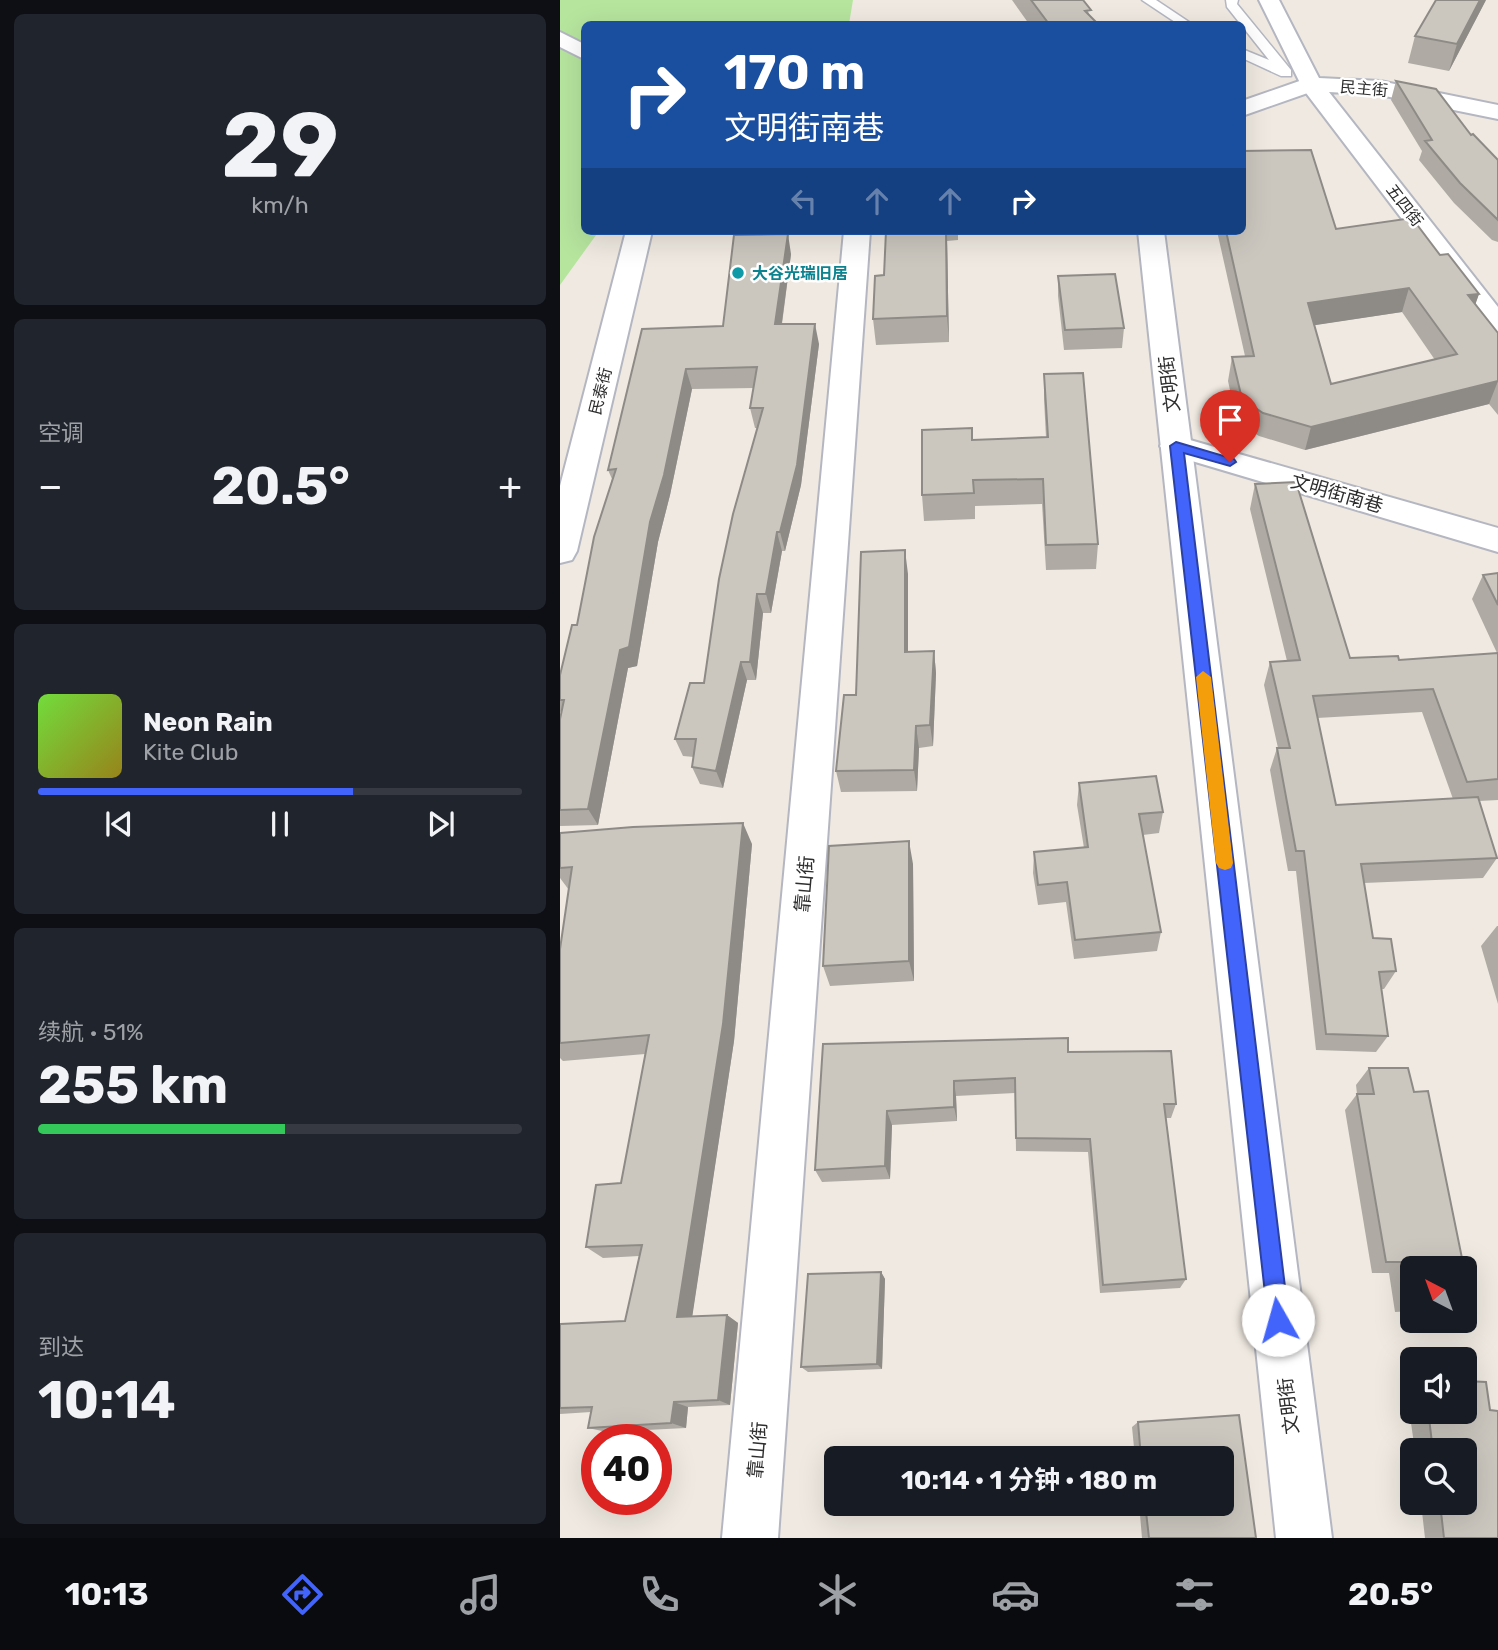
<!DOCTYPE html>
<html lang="zh">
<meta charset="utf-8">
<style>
:root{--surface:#171b24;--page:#20242c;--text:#f1f3f6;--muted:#9ea1a6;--line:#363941;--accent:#4264fb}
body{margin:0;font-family:Rubik,"Noto Sans SC",sans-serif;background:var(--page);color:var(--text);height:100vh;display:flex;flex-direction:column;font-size:26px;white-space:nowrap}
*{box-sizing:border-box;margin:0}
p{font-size:23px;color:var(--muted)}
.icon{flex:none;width:38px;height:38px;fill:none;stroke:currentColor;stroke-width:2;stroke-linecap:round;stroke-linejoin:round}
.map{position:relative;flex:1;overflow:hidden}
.sheet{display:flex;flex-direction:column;gap:14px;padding:14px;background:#0d0f14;width:560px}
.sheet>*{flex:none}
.banner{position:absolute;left:21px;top:21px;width:665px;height:214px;border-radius:10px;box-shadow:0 7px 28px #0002;background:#1a4fa0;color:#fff;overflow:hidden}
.needle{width:46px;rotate:319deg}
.controls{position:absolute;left:840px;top:1256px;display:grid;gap:14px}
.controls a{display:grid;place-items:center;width:77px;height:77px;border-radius:10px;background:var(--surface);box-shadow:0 7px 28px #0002;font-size:35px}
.speed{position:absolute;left:21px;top:1424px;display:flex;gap:14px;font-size:35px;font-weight:700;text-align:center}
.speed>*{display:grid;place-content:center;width:91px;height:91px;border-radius:50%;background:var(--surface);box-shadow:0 7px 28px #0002;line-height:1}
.speed .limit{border:10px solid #d22;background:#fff;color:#111}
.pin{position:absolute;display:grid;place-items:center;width:60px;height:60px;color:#fff;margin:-72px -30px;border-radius:50% 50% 50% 0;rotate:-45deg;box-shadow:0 0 7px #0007}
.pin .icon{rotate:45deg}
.me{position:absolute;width:77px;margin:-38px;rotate:353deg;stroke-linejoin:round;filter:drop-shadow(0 0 5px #0008)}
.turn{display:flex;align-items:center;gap:24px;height:147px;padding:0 28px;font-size:32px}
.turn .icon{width:91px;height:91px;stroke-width:2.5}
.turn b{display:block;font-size:49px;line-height:60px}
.lanes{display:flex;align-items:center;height:66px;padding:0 28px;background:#0003;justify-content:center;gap:35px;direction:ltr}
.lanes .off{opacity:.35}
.big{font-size:52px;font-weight:700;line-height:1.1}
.sheet .widget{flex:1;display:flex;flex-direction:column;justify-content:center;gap:10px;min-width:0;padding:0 24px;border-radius:10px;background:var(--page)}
.sheet .dial{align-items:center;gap:0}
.dial b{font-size:91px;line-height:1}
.song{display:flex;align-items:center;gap:21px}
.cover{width:84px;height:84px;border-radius:10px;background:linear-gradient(135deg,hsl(100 70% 55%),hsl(50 70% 35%))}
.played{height:7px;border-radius:4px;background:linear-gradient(90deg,var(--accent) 65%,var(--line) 65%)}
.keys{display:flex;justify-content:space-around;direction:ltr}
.heat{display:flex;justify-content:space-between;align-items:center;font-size:38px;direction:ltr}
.charge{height:10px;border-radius:5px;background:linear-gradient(90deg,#34c759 51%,var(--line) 0)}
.trip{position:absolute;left:264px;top:1446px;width:410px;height:70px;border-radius:10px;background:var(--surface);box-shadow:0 7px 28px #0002;font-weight:700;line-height:70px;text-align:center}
.tab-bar{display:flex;height:112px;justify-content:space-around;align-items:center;background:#090b0e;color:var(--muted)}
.tab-bar .icon{width:49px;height:49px}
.tab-bar .current{color:var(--accent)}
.tab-bar b{font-size:32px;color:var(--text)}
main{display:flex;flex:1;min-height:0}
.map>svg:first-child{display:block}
</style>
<main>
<section class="sheet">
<div class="widget dial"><b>29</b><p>km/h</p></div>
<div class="widget"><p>空调</p>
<div class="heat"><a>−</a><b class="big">20.5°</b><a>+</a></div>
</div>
<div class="widget">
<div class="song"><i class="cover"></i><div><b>Neon Rain</b><p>Kite Club</p></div></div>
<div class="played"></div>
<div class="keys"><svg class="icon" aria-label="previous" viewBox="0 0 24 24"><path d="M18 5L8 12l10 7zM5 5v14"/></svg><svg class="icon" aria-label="pause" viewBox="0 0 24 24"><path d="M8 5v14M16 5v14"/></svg><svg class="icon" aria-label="next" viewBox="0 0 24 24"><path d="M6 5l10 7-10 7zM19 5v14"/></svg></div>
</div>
<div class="widget"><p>续航 · 51%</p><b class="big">255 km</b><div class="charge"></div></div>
<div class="widget"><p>到达</p><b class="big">10:14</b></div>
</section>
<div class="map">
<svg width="938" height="1538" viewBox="0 0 938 1538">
<rect width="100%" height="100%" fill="#efe9e1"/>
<path fill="#b6e59e" d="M0 0H293L289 24H24V231H39L0 285Z"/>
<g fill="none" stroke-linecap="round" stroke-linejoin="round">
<g stroke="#b4b7c1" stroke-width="3">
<path id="lane" d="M582 0H596L632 24H618Z
M666 0H678L677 4 731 70V76H721L682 58V49L709 60 667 7Z"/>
</g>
<g stroke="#b4b7c1" stroke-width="4">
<path id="street" d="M699 0H719L759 78 820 81 938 105V119L820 95 769 92 938 307V335L928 332 743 89Z
M0 32 24 44V59L0 47Z
M66 231H92L17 551 12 560 0 563V486Z
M284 231H310L218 1538H162Z
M616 436 938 528V552L605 453 600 446 605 439Z"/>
</g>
<g stroke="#b4b7c1" stroke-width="4">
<path id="secondary" d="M751 77 759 79 762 84 759 89 682 116V101Z
M578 231H604L772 1538H716Z"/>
</g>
<use href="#lane" fill="#fff" fill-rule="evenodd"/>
<use href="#street" fill="#fff" fill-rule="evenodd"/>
<use href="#secondary" fill="#fff" fill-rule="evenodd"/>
</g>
<path fill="#afaba4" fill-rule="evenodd" d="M452 0H523L530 16 538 24H469Z
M926 0 889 71 848 63 855 36Z
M836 81 911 135 938 160V242L932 240 894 203 859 160 862 151 831 100Z
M776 229 880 255 919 294 915 304 938 333V415L929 404 745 450 699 436 677 422 668 381 672 357 685 356 657 231ZM842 312 875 360 771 384 754 325Z
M326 231H398V240L387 241 389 342 316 345 313 319 324 275Z
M231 254 222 324 259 344 241 485 225 551H222L211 613H203L196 680H187L163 788 140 784 132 767 134 757 123 756 115 739 144 683 197 428H195L190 408 194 388 132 389 110 495 98 542 77 666 68 668 38 825 0 826V719L1 713 0 711V675L17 625 52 479 48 470 82 329 163 326Z
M498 276 564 328 562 348 504 350 498 296Z
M484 374 538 544 536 569 486 570 482 504 415 506V519L364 521 362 495 413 440 486 438 484 399Z
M695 484 790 658 839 660 937 653 912 599 923 575 938 573V800L919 801 937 858 923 878 804 883 813 938 836 971 824 989H821L828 1036 816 1052 756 1050 736 871H728L710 770 717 748H718L704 685 710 662 727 661 690 509ZM862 712 893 799 776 805 757 718Z
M348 574V652L374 651 376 673 373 746 359 748 357 791 281 792 276 771 296 695Z
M519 783 603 812 599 833 583 835 601 932 597 951 514 959 506 902 478 905 473 873 474 852 524 848 517 805Z
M0 833 192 844 174 1041 132 1316 167 1315 178 1323 170 1405 128 1407 126 1428 47 1432 28 1428 31 1412 0 1414V1324L65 1321 79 1256 43 1258 26 1247 61 1183 85 1054 3 1061 0 1058V949L9 890 0 878Z
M353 864 354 981 270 986 263 966Z
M937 926H938V1004L921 946Z
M263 1044 508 1052 616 1104 611 1118H606L626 1279 620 1288 540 1293 528 1152 456 1151 455 1093 396 1096 397 1121 332 1125 330 1179 262 1182 255 1170Z
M809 1068 854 1092 904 1268 852 1269V1311L835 1312 829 1273H812L785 1110 797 1094 796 1085Z
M321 1272 325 1279 322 1369 248 1372 241 1367Z
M930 1410 938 1538H865L861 1503H905V1451H855L851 1423 860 1420 859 1412H905Z
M679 1415 696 1538H582L579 1503H662V1458H575L572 1427 578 1422Z"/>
<path fill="#8e8b86" d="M920 0H926L889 71 897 44Z
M386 231 387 241 389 342 387 316Z
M228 234 231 254 219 344 215 324Z
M849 288 842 312 743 327 748 303Z
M919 294 911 317 908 295Z
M255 324 259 344 241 485 225 551 220 532Z
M126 369 132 389 110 495 98 542 77 666 68 668 38 825 28 809 60 650Z
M938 381 929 404 745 450 751 427Z
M217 532 222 551 211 613 206 594Z
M345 550 348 574V674L345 652Z
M197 594 203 613 196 680 190 662Z
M374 651 376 673 373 746 370 725Z
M181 662 187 680 163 788 156 771Z
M356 726 359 748 357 791 354 770Z
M183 823 192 844 174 1041 131 1325 117 1317Z
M349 841 353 864 354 981 349 961Z
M394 1081 396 1096 397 1121 394 1107Z
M327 1111 332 1125 330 1179 325 1166Z
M321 1272 325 1279 322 1369 317 1364Z
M167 1315 178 1323 170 1405 158 1400Z
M114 1402 128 1407 126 1428 111 1423Z"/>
<path fill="#cbc7bf" stroke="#8e8b86" stroke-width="2" fill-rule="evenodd" d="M471 0H523L531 10 525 11 538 24H489Z
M876 0H920L897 44 855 36Z
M836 81 876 89 911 135 913 134 938 160V220L900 183 865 141 872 140Z
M751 150 776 229 852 218 880 255 888 254 919 294 908 295 938 333V381L751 427 703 413 682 399 672 357 694 356 666 231H682V151ZM849 288 897 354 771 384 748 303Z
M326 231H386L387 316 313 319 315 276 324 275Z
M228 234 215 324H255L237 465 220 532H217L206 594H197L190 662H181L156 771 132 767 136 739H115L130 683H144L159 579 173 514 203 408H190L197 367 126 369 104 475 90 522 69 647 60 650 28 809 0 810V719L4 700H0V675L12 625H17L34 537 56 469 48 470 82 329 163 326 174 235Z
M555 274 564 328 505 330 498 276Z
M523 373 538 544 486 545 483 479 413 480 414 493 362 495V430L412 428V440L488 437 484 374Z
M736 482 790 658 838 656 839 660 938 653V779L907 782 873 689 753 696 776 805 918 797 937 858 801 864 813 938 831 939 836 971 819 972 828 1036 766 1034 744 851H736L717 748H730L710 662 740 660 695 484Z
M345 550V652L374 651 370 725 356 726 354 770 276 771 284 695H296L301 552Z
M938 573V605L923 575Z
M596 776 603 812 579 814 601 932 515 940 507 882 478 885 474 852 528 847 519 783Z
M183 823 163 1024 117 1317 167 1315 158 1400 114 1402 111 1423 28 1428 32 1407 0 1408V1324L65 1321 82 1245 26 1247 36 1185 61 1183 89 1035 0 1043V949L12 867 0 868V833L73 827Z
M349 841V961L263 966 269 846Z
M508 1038V1052L611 1051 616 1104H604L626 1279 543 1285 530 1139 456 1138 455 1078 394 1081V1107L327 1111 325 1166 255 1170 263 1044Z
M809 1068H848L854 1092 868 1091 904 1268 852 1269V1302H851L844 1262H826L797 1094H814Z
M321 1272 317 1364 241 1367 248 1274Z
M905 1381 926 1382 930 1410 938 1411V1538H884L880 1503H905V1451H873L869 1418H878L877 1412H905Z
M679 1415 696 1538H589L585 1503H662V1458H581L578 1422Z"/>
<path fill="#4264fb" stroke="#2b41a3" stroke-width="2" d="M616 442 674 459 676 462 670 466 624 453 729 1320 726 1327 718 1330 711 1327 708 1320 610 446Z"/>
<path fill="#f59e0b" d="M643 671 651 677 673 863 671 868 665 870 659 868 656 863 636 677Z"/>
<circle fill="#0f9aa8" stroke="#fff" stroke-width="2.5" cx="178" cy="273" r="7"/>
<g text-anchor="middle" stroke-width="5" stroke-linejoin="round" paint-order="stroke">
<g font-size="16" fill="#2e2e2e" stroke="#fff">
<text transform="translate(804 88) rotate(5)" y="6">民主街</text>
<text transform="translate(845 205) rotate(52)" y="6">五四街</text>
<text transform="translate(40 391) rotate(-76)" y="6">民泰街</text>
</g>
<g font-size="16" font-weight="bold" fill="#0d838f" stroke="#fff" text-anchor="start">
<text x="192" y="279">大谷光瑞旧居</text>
</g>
<g font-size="19" fill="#2e2e2e" stroke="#fff">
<text transform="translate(609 384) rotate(-97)" y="7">文明街</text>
<text transform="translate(777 493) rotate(16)" y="7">文明街南巷</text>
<text transform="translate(244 884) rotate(-85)" y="7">靠山街</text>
<text transform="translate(728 1406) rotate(-97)" y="7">文明街</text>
<text transform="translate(197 1450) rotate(-85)" y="7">靠山街</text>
</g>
</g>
</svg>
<div class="controls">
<a><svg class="needle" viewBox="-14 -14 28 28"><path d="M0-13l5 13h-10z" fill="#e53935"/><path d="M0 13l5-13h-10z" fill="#9ea1a6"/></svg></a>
<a><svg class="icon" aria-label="sound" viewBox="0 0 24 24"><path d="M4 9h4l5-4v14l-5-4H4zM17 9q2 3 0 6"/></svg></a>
<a><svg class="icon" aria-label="search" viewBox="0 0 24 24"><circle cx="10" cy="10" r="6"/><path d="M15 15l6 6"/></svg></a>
</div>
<div class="speed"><div class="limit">40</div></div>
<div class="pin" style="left:670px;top:462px;background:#d93025"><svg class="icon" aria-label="arrive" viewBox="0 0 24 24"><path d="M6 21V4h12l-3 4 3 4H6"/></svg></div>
<svg class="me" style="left:718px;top:1320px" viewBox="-20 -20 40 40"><circle r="19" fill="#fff"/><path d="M0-13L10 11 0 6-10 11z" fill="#4264fb"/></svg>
<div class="trip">10:14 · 1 分钟 · 180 m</div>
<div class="banner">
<div class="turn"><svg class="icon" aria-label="right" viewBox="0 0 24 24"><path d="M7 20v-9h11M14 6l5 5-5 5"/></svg><div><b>170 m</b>文明街南巷</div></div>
<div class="lanes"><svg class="icon off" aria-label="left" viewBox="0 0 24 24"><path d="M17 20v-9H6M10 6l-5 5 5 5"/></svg><svg class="icon off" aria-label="ahead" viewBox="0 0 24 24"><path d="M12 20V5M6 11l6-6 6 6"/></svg><svg class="icon off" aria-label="ahead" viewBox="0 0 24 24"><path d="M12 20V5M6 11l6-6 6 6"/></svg><svg class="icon" aria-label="right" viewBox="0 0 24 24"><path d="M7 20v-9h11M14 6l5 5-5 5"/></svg></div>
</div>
</div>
</main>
<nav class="tab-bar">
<b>10:13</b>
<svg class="icon current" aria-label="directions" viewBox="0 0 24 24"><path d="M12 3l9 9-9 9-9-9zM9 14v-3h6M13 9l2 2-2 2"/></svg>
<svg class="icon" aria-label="music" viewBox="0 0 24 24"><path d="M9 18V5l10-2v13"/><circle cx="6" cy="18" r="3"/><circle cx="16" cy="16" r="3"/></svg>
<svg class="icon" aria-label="phone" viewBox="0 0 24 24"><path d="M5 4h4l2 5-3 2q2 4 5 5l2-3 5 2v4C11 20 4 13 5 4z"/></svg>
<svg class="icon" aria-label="climate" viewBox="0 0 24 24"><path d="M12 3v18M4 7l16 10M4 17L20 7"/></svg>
<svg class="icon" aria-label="car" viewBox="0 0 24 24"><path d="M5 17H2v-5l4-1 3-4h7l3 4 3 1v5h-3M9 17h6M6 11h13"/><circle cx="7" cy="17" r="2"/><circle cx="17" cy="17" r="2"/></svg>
<svg class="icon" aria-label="filters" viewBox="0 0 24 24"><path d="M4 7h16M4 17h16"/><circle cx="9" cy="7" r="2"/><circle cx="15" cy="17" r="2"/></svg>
<b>20.5°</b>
</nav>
